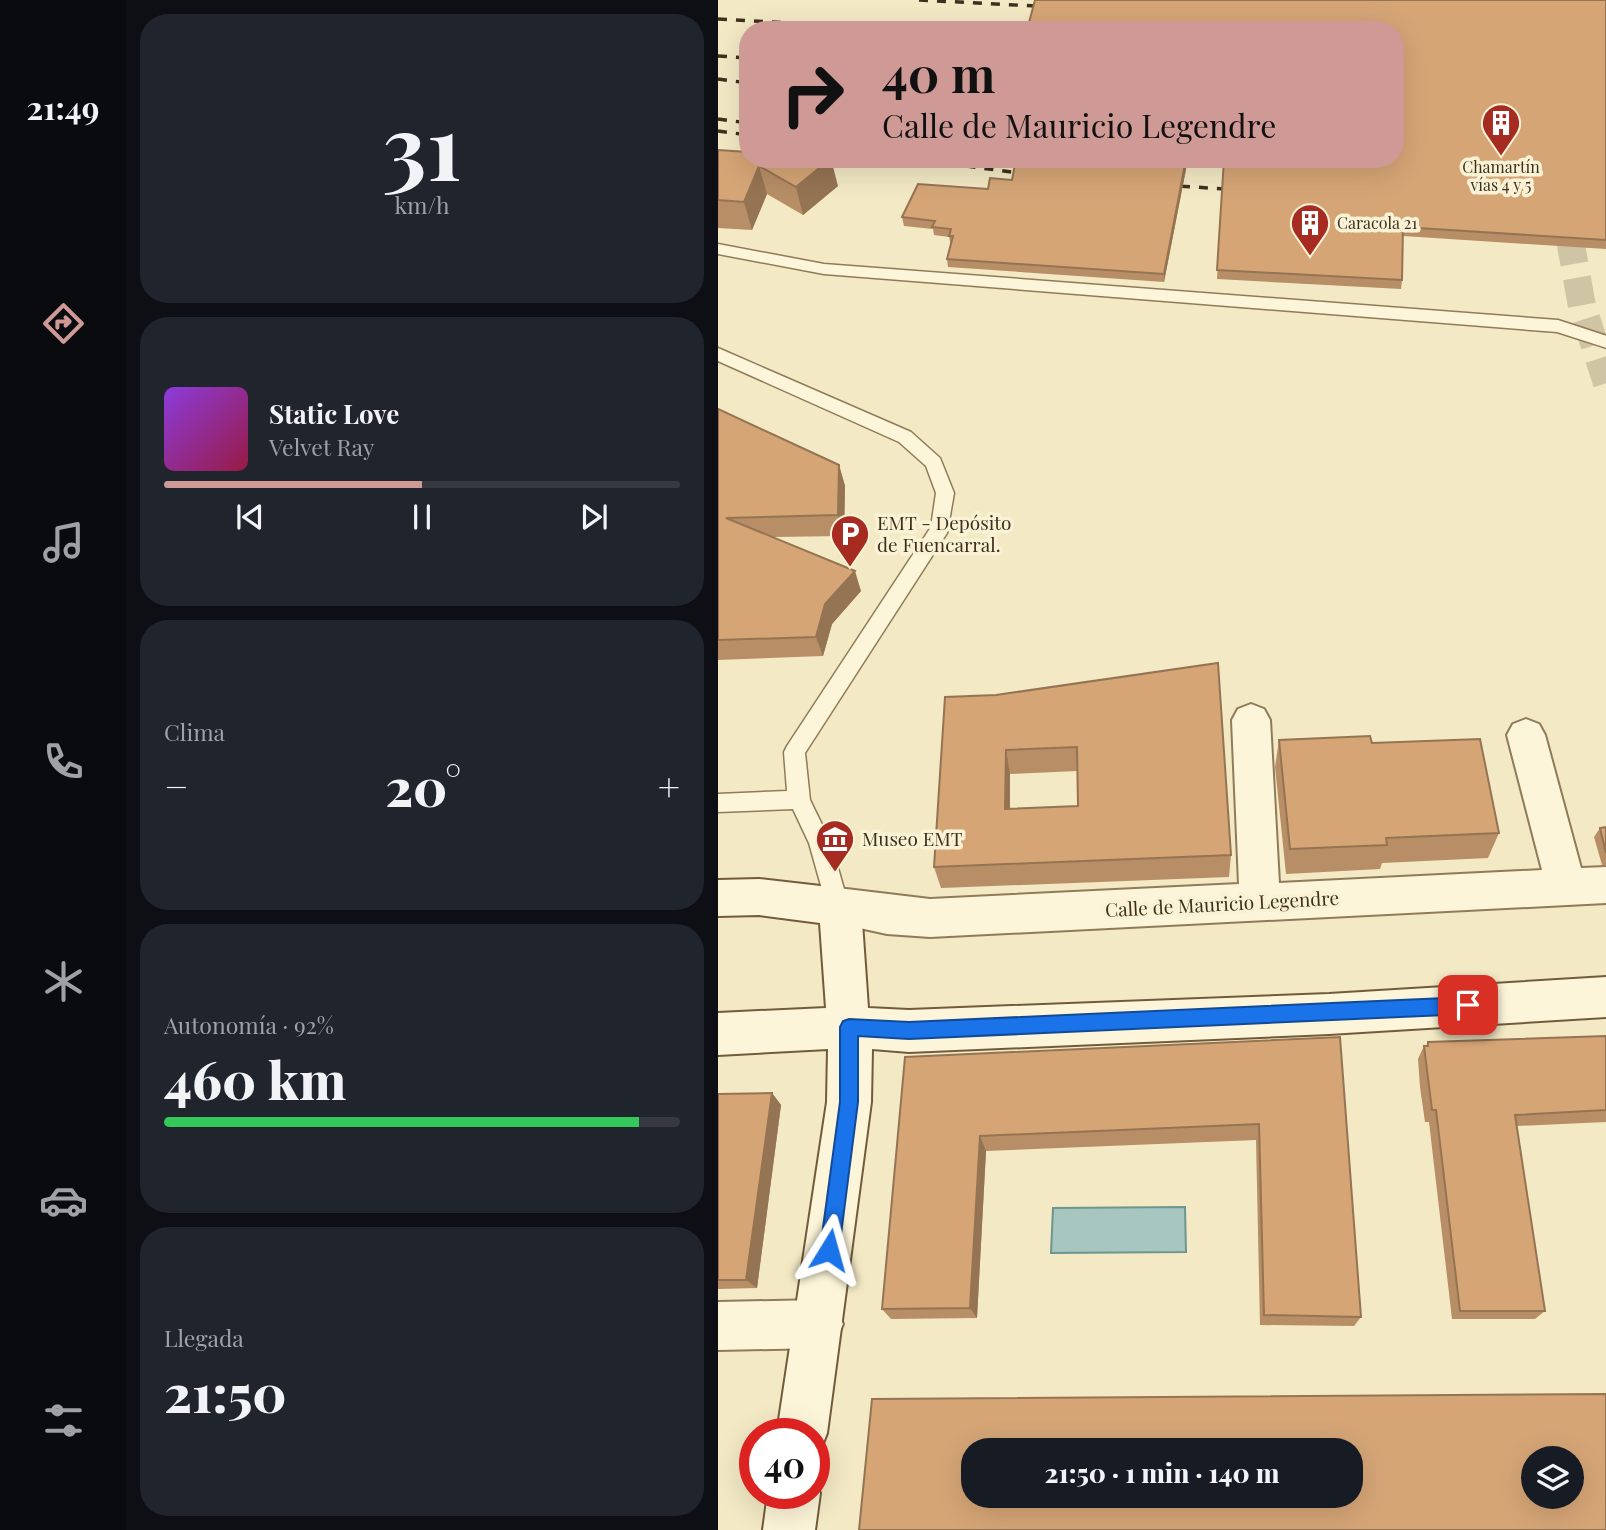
<!DOCTYPE html>
<html lang="es">
<meta charset="utf-8">
<style>
:root{--surface:#171b24;--page:#20242c;--text:#f1f3f6;--muted:#9ea1a6;--line:#363941;--accent:#cf9996}
body{margin:0;font-family:"Playfair Display",serif;background:var(--page);color:var(--text);height:100vh;display:flex;flex-direction:column;font-size:26px;white-space:nowrap}
*{box-sizing:border-box;margin:0}
p{font-size:23px;color:var(--muted)}
.icon{flex:none;width:38px;height:38px;fill:none;stroke:currentColor;stroke-width:2;stroke-linecap:round;stroke-linejoin:round}
.map{position:relative;flex:1;overflow:hidden}
.side{display:flex;flex-direction:column;gap:14px;padding:14px;background:#0d0f14;width:592px}
.side>*{flex:none}
.banner{position:absolute;left:21px;top:21px;width:665px;height:147px;border-radius:28px;box-shadow:0 7px 28px #0002;background:#cf9996;color:#111;overflow:hidden}
.buttons{position:absolute;left:803px;top:1446px;display:grid;gap:14px}
.buttons a{display:grid;place-items:center;width:63px;height:63px;border-radius:50%;background:var(--surface);box-shadow:0 7px 28px #0002;font-size:35px}
.speed{position:absolute;left:21px;top:1418px;display:flex;gap:14px;font-size:35px;font-weight:700;text-align:center}
.speed>*{display:grid;place-content:center;width:91px;height:91px;border-radius:50%;background:var(--surface);box-shadow:0 7px 28px #0002;line-height:1}
.speed .limit{border:10px solid #d22;background:#fff;color:#111}
.pin{position:absolute;display:grid;place-items:center;width:60px;height:60px;color:#fff;margin:-30px;border-radius:14px;box-shadow:0 4px 10px #0006}
.me{position:absolute;width:77px;margin:-38px;rotate:8deg;stroke-linejoin:round;filter:drop-shadow(0 0 5px #0008)}
.turn{display:flex;align-items:center;gap:24px;height:147px;padding:0 28px;font-size:32px}
.turn .icon{width:91px;height:91px;stroke-width:2.5}
.turn b{display:block;font-size:49px;line-height:60px}
.big{font-size:52px;font-weight:800;line-height:1.1}
.side .card{flex:1;display:flex;flex-direction:column;justify-content:center;gap:10px;min-width:0;padding:0 24px;border-radius:28px;background:var(--page)}
.side .dial{align-items:center;gap:0}
.dial b{font-size:91px;line-height:1}
.song{display:flex;align-items:center;gap:21px}
.cover{width:84px;height:84px;border-radius:10px;background:linear-gradient(135deg,hsl(270 70% 55%),hsl(340 70% 35%))}
.played{height:7px;border-radius:4px;background:linear-gradient(90deg,var(--accent) 50%,var(--line) 50%)}
.keys{display:flex;justify-content:space-around;direction:ltr}
.heat{display:flex;justify-content:space-between;align-items:center;font-size:38px;direction:ltr}
.charge{height:10px;border-radius:5px;background:linear-gradient(90deg,#34c759 92%,var(--line) 0)}
.trip{position:absolute;left:243px;top:1438px;width:402px;height:70px;border-radius:28px;background:var(--surface);box-shadow:0 7px 28px #0002;font-weight:800;line-height:70px;text-align:center}
main{display:flex;flex:1;min-height:0}
.dock{display:flex;flex-direction:column;width:126px;justify-content:space-around;align-items:center;background:#090b0e;color:var(--muted)}
.dock .icon{width:49px;height:49px}
.dock .selected{color:var(--accent)}
.dock b{font-size:32px;color:var(--text)}
.map>svg:first-child{display:block}
</style>
<main>
<nav class="dock">
<b>21:49</b>
<svg class="icon selected" aria-label="directions" viewBox="0 0 24 24"><path d="M12 3l9 9-9 9-9-9zM9 14v-3h6M13 9l2 2-2 2"/></svg>
<svg class="icon" aria-label="music" viewBox="0 0 24 24"><path d="M9 18V5l10-2v13"/><circle cx="6" cy="18" r="3"/><circle cx="16" cy="16" r="3"/></svg>
<svg class="icon" aria-label="phone" viewBox="0 0 24 24"><path d="M5 4h4l2 5-3 2q2 4 5 5l2-3 5 2v4C11 20 4 13 5 4z"/></svg>
<svg class="icon" aria-label="climate" viewBox="0 0 24 24"><path d="M12 3v18M4 7l16 10M4 17L20 7"/></svg>
<svg class="icon" aria-label="car" viewBox="0 0 24 24"><path d="M5 17H2v-5l4-1 3-4h7l3 4 3 1v5h-3M9 17h6M6 11h13"/><circle cx="7" cy="17" r="2"/><circle cx="17" cy="17" r="2"/></svg>
<svg class="icon" aria-label="filters" viewBox="0 0 24 24"><path d="M4 7h16M4 17h16"/><circle cx="9" cy="7" r="2"/><circle cx="15" cy="17" r="2"/></svg>
</nav>
<section class="side">
<div class="card dial"><b>31</b><p>km/h</p></div>
<div class="card">
<div class="song"><i class="cover"></i><div><b>Static Love</b><p>Velvet Ray</p></div></div>
<div class="played"></div>
<div class="keys"><svg class="icon" aria-label="previous" viewBox="0 0 24 24"><path d="M18 5L8 12l10 7zM5 5v14"/></svg><svg class="icon" aria-label="pause" viewBox="0 0 24 24"><path d="M8 5v14M16 5v14"/></svg><svg class="icon" aria-label="next" viewBox="0 0 24 24"><path d="M6 5l10 7-10 7zM19 5v14"/></svg></div>
</div>
<div class="card"><p>Clima</p>
<div class="heat"><a>−</a><b class="big">20°</b><a>+</a></div>
</div>
<div class="card"><p>Autonomía · 92%</p><b class="big">460 km</b><div class="charge"></div></div>
<div class="card"><p>Llegada</p><b class="big">21:50</b></div>
</section>
<div class="map">
<svg width="889" height="1530" viewBox="0 0 889 1530">
<rect width="100%" height="100%" fill="#f3e9c5"/>
<path fill="#a7c6bf" stroke="#6c968f" stroke-width="2" d="M467 1207 468 1252 333 1253 335 1208Z"/>
<g fill="none" stroke-linecap="round" stroke-linejoin="round">
<path stroke="#cfc4a4" stroke-width="28" stroke-dasharray="28 14" stroke-linecap="butt" d="M844 195 864 306 889 383"/>
<g stroke="#907b58" stroke-width="3">
<path id="lane" d="M0 244 106 264 840 320 889 336V348L839 332 106 274 0 254Z
M0 348 193 432 222 458 236 493 229 533 87 753 92 800 113 843 131 907 128 914 120 917 112 914 109 907 91 843 75 809 0 812V794L69 791 66 752 69 746 213 527 218 493 208 466 181 442 0 361Z"/>
</g>
<g stroke="#907b58" stroke-width="4">
<path id="street" d="M533 704 546 709 552 720 561 883 824 870 789 735 795 724 808 719 821 724 827 735 863 868 889 867V903L212 937 169 934 105 920 99 907 105 894 120 888 212 899 521 884 514 720 520 709Z
M101 1300 118 1307 125 1324 118 1341 101 1348 0 1350V1302Z"/>
</g>
<g stroke="#725b3b" stroke-width="4">
<path id="secondary" d="M41 879 120 888 135 894 144 922 150 1008 191 1010 611 994 889 977V1017L611 1034 191 1052 154 1049 153 1102 109 1433 102 1451 96 1453V1433H59L109 1102 110 1049 0 1055V1013L108 1008 102 923 41 915 0 916V880Z
M96 1480 102 1493 97 1530H45L50 1493H96Z"/>
</g>
<use href="#lane" fill="#fcf5d9" fill-rule="evenodd"/>
<use href="#street" fill="#fcf5d9" fill-rule="evenodd"/>
<use href="#secondary" fill="#fcf5d9" fill-rule="evenodd"/>
<path stroke="#3f301e" stroke-width="3.5" stroke-dasharray="9 9" stroke-linecap="butt" d="M201 0 336 7
M0 19 197 30
M0 56 30 58
M0 79 30 83
M0 119 30 123
M0 131 30 135
M195 159 316 175
M462 159 525 163
M445 185 522 190"/>
</g>
<path fill="#b78e65" fill-rule="evenodd" d="M888 0V249L685 236 684 280 683 289 499 279 506 159Z
M0 150 120 186 85 215 49 194 34 230 0 228Z
M470 159 446 282 230 267 229 259 233 245 231 237 216 235 215 229 186 226 184 217 294 180Z
M0 409 121 465 127 486 126 536 56 537 143 591 114 624 105 656 0 660Z
M500 663 513 855 511 877 223 888 216 867 278 695ZM359 771 360 806 292 809V774Z
M561 740 654 743 781 833 770 858 664 863 662 869 568 874 557 767Z
M888 827V866L884 865 876 837 882 828Z
M888 1036V1122L799 1126 827 1311 817 1319H734L711 1122H707L702 1087 700 1059 706 1046H708L710 1042Z
M622 1037 643 1317 636 1326 542 1325 538 1140 268 1151 259 1318 173 1319 164 1309 187 1057Z
M54 1093 63 1105 39 1288 0 1289V1094Z"/>
<path fill="#957453" d="M112 159H113L120 186 85 215 78 187Z
M468 159H470L446 282V274Z
M41 166 49 194 34 230 26 202Z
M121 465 127 486 126 536 120 515Z
M137 571 143 591 114 624 105 656 98 637 107 604Z
M288 750 292 774V831L287 809Z
M54 1093 63 1105 39 1288 28 1280Z
M262 1136 268 1151 259 1318 252 1308Z"/>
<path fill="#d5a576" stroke="#957453" stroke-width="2" fill-rule="evenodd" d="M317 0H888V240L685 227 684 280 499 270 506 159H677V30H309Z
M0 150 30 152V159H112L78 187 41 166 26 202 0 200Z
M298 159H468L446 274 229 259 235 236H231L233 229 214 227 217 221 184 217 200 184 270 189 272 178 294 180Z
M0 409 121 465 120 515 8 518 137 571 107 604 98 637 0 640Z
M500 663 513 855 216 867 227 697 278 695ZM359 747 360 806 287 809 288 750Z
M652 736 654 743 762 739 781 833 668 838 669 845 572 849 561 740Z
M888 827V853L882 828Z
M888 1036V1110L797 1115 827 1311H742L718 1110H714L706 1046H710V1042Z
M622 1037 643 1317 546 1315 541 1124 262 1136 252 1308 164 1309 187 1057Z
M54 1093 28 1280H0V1094Z
M888 1394V1530H141L154 1399ZM256 1451H634V1496H256ZM816 1458H854V1496H816Z"/>
<path fill="#1a73e8" stroke="#114b97" stroke-width="2" d="M750 997 756 999 758 1005 756 1011 750 1014 191 1039 140 1036V1102L121 1250 118 1257 111 1260 104 1257 102 1250 122 1102V1027L125 1021 131 1019 191 1022Z"/>
<defs>
<g id="building-pin" transform="scale(2.0125)"><path d="M0 17L-7.5 6A9.5 9.5 0 1 1 7.5 6Z" fill="#a62b21" stroke="#f9f2d5"/><path d="M-4-6H4V6H1V3H-1V6H-4ZM-2.5-4.3h1.7v1.8h-1.7ZM.8-4.3h1.7v1.8H.8ZM-2.5-1h1.7V.8h-1.7ZM.8-1h1.7V.8H.8Z" fill="#fff"/></g>
<g id="parking-pin" transform="scale(2.0125)"><path d="M0 17L-7.5 6A9.5 9.5 0 1 1 7.5 6Z" fill="#a62b21" stroke="#f9f2d5"/><path d="M-3.5-5.5H1a3.5 3.5 0 0 1 0 7H-1V5.5H-3.5ZM-1-3.4V-.6H.8a1.4 1.4 0 0 0 0-2.8Z" fill="#fff"/></g>
<g id="museum-pin" transform="scale(2.0125)"><path d="M0 17L-7.5 6A9.5 9.5 0 1 1 7.5 6Z" fill="#a62b21" stroke="#f9f2d5"/><path d="M0-6L6-3V-2H-6V-3ZM-5-1h2V3h-2ZM-1-1h2V3h-2ZM3-1h2V3H3ZM-6 4H6V6H-6Z" fill="#fff"/></g>
</defs>
<g fill-rule="evenodd">
<use href="#building-pin" x="783" y="123"/>
<use href="#building-pin" x="592" y="223"/>
<use href="#parking-pin" x="132" y="534"/>
<use href="#museum-pin" x="117" y="839"/>
</g>
<g text-anchor="middle" stroke-width="7" stroke-linejoin="round" paint-order="stroke">
<g font-size="16" fill="#3f301e" stroke="#f9f2d5">
<text x="783" y="173">Chamartín<tspan x="783" dy="18">vías 4 y 5</tspan></text>
<text x="619" y="229" text-anchor="start">Caracola 21</text>
</g>
<g font-size="19" fill="#3f301e" stroke="#f9f2d5" text-anchor="start">
<text x="159" y="530">EMT - Depósito<tspan x="159" dy="22">de Fuencarral.</tspan></text>
<text x="144" y="846">Museo EMT</text>
</g>
<g font-size="19" fill="#3f301e" stroke="#f9f2d5">
<text transform="translate(504 904) rotate(-3)" y="7">Calle de Mauricio Legendre</text>
</g>
</g>
</svg>
<div class="buttons">
<a><svg class="icon" aria-label="layers" viewBox="0 0 24 24"><path d="M12 4l9 5-9 5-9-5zM3 14l9 5 9-5"/></svg></a>
</div>
<div class="speed"><div class="limit">40</div></div>
<div class="pin" style="left:750px;top:1005px;background:#d93025"><svg class="icon" aria-label="arrive" viewBox="0 0 24 24"><path d="M6 21V4h12l-3 4 3 4H6"/></svg></div>
<svg class="me" style="left:111px;top:1250px" viewBox="-20 -20 40 40"><path d="M0-17L14 15 0 8-14 15z" fill="#1a73e8" stroke="#fff" stroke-width="4"/></svg>
<div class="trip">21:50 · 1 min · 140 m</div>
<div class="banner">
<div class="turn"><svg class="icon" aria-label="right" viewBox="0 0 24 24"><path d="M7 20v-9h11M14 6l5 5-5 5"/></svg><div><b>40 m</b>Calle de Mauricio Legendre</div></div>
</div>
</div>
</main>
